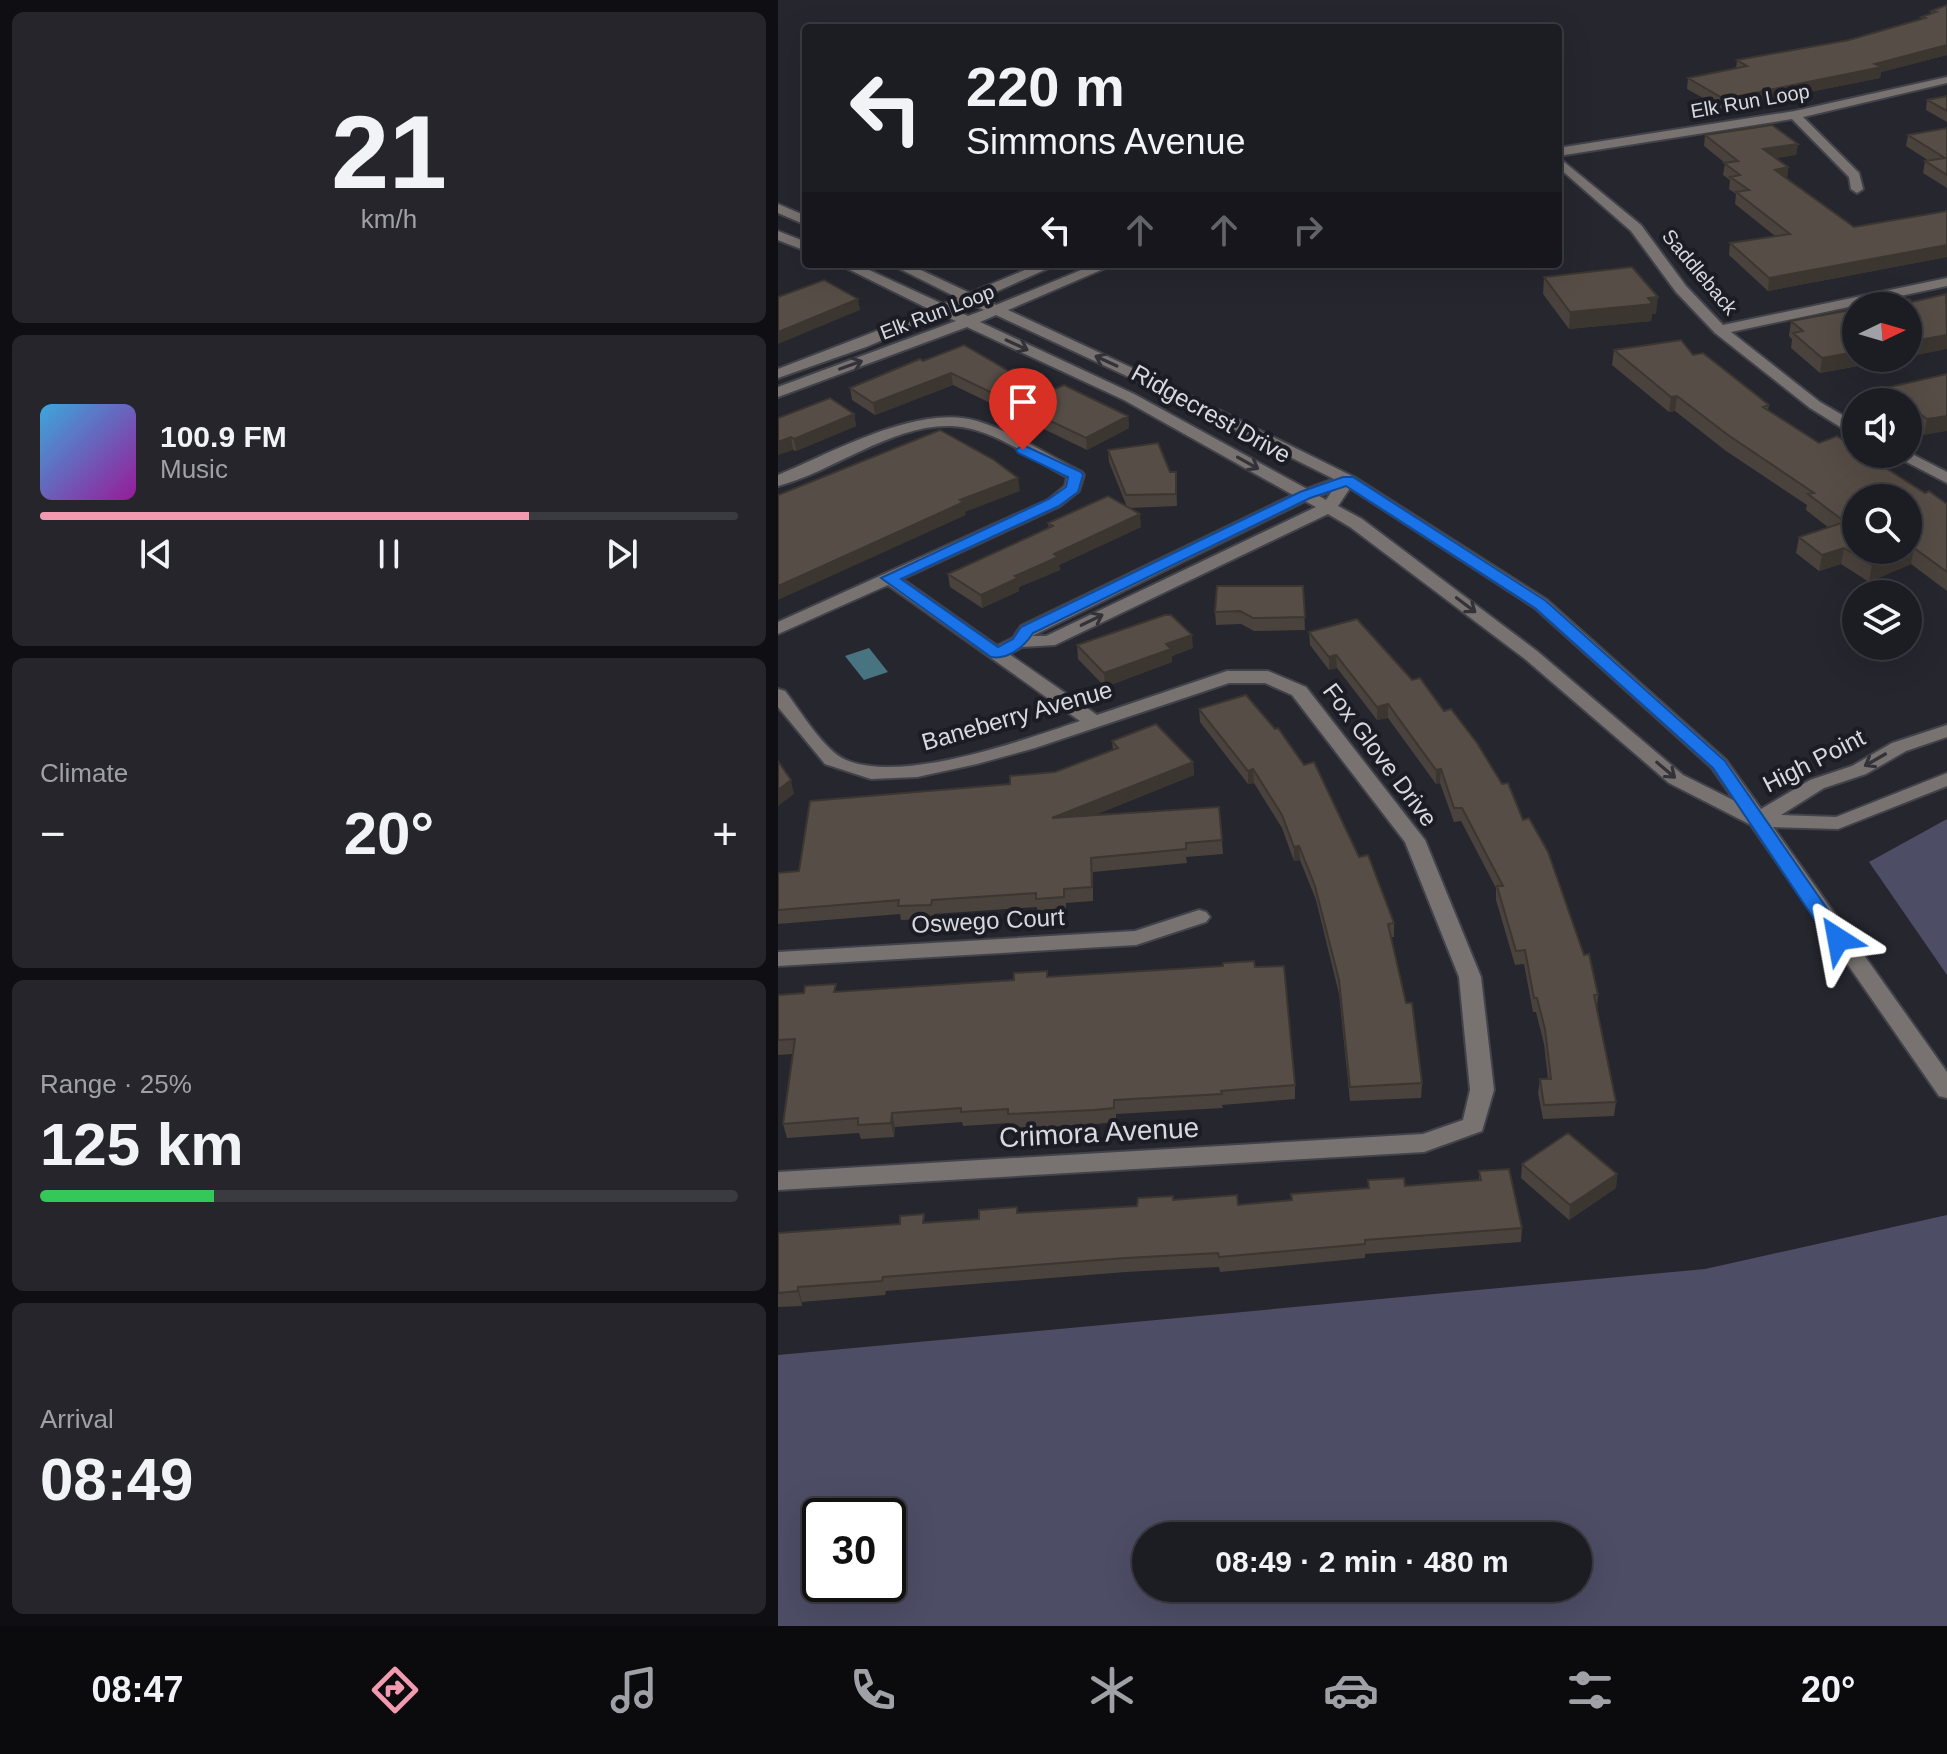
<!DOCTYPE html>
<meta charset="utf-8">
<style>
:root{--surface:#1c1c23;--page:#25252b;--text:#f1f3f6;--muted:#a0a1a6;--line:#3a3a41;--accent:#f29aaf}
body{margin:0;font-family:Arial,sans-serif;background:var(--page);color:var(--text);height:100vh;display:flex;flex-direction:column;font-size:30px;white-space:nowrap}
*{box-sizing:border-box;margin:0}
p{font-size:26px;color:var(--muted)}
.icon{flex:none;width:44px;height:44px;fill:none;stroke:currentColor;stroke-width:2;stroke-linecap:round;stroke-linejoin:round}
.map{position:relative;flex:1;overflow:hidden}
.sheet{display:flex;flex-direction:column;gap:12px;padding:12px;background:#0f0f13;width:778px}
.sheet>*{flex:none}
.top-card{position:absolute;left:24px;top:24px;width:760px;height:244px;border-radius:8px;box-shadow:0 8px 32px #0002,0 0 0 2px var(--line);background:#1c1c23;color:var(--text);overflow:hidden}
.needle{width:52px;rotate:85deg}
.fabs{position:absolute;left:1064px;top:292px;display:grid;gap:16px}
.fabs a{display:grid;place-items:center;width:80px;height:80px;border-radius:50%;background:var(--surface);box-shadow:0 8px 32px #0002,0 0 0 2px var(--line);font-size:40px}
.speed{position:absolute;left:24px;top:1498px;display:flex;gap:16px;font-size:40px;font-weight:700;text-align:center}
.speed>*{display:grid;place-content:center;width:104px;height:104px;border-radius:50%;background:var(--surface);box-shadow:0 8px 32px #0002,0 0 0 2px var(--line);line-height:1}
.speed .limit{border:4px solid #111;border-radius:12px;background:#fff;color:#111}
.pin{position:absolute;display:grid;place-items:center;width:68px;height:68px;color:#fff;margin:-82px -34px;border-radius:50% 50% 50% 0;rotate:-45deg;box-shadow:0 0 8px #0007}
.pin .icon{rotate:45deg}
.me{position:absolute;width:88px;margin:-44px;rotate:326deg;stroke-linejoin:round;filter:drop-shadow(0 0 6px #0008)}
.turn{display:flex;align-items:center;gap:28px;height:168px;padding:0 32px;font-size:36px}
.turn .icon{width:104px;height:104px;stroke-width:2.5}
.turn b{display:block;font-size:56px;line-height:68px}
.lanes{display:flex;align-items:center;height:76px;padding:0 32px;background:#0003;justify-content:center;gap:40px;direction:ltr}
.lanes .off{opacity:.35}
.big{font-size:60px;font-weight:800;line-height:1.1}
.sheet .tile{flex:1;display:flex;flex-direction:column;justify-content:center;gap:12px;min-width:0;padding:0 28px;border-radius:12px;background:var(--page)}
.sheet .dial{align-items:center;gap:0}
.dial b{font-size:104px;line-height:1}
.song{display:flex;align-items:center;gap:24px}
.cover{width:96px;height:96px;border-radius:12px;background:linear-gradient(135deg,hsl(200 70% 55%),hsl(300 70% 35%))}
.played{height:8px;border-radius:4px;background:linear-gradient(90deg,var(--accent) 70%,var(--line) 70%)}
.keys{display:flex;justify-content:space-around;direction:ltr}
.heat{display:flex;justify-content:space-between;align-items:center;font-size:44px;direction:ltr}
.charge{height:12px;border-radius:6px;background:linear-gradient(90deg,#34c759 25%,var(--line) 0)}
.trip{position:absolute;left:354px;top:1522px;width:460px;height:80px;border-radius:40px;background:var(--surface);box-shadow:0 8px 32px #0002,0 0 0 2px var(--line);font-weight:800;line-height:80px;text-align:center}
.dock{display:flex;height:128px;justify-content:space-around;align-items:center;background:#0b0b0e;color:var(--muted)}
.dock .icon{width:56px;height:56px}
.dock .selected{color:var(--accent)}
.dock b{font-size:36px;color:var(--text)}
main{display:flex;flex:1;min-height:0}
.map>svg:first-child{display:block}
</style>
<main>
<section class="sheet">
<div class="tile dial"><b>21</b><p>km/h</p></div>
<div class="tile">
<div class="song"><i class="cover"></i><div><b>100.9 FM</b><p>Music</p></div></div>
<div class="played"></div>
<div class="keys"><svg class="icon" aria-label="previous" viewBox="0 0 24 24"><path d="M18 5L8 12l10 7zM5 5v14"/></svg><svg class="icon" aria-label="pause" viewBox="0 0 24 24"><path d="M8 5v14M16 5v14"/></svg><svg class="icon" aria-label="next" viewBox="0 0 24 24"><path d="M6 5l10 7-10 7zM19 5v14"/></svg></div>
</div>
<div class="tile"><p>Climate</p>
<div class="heat"><a>−</a><b class="big">20°</b><a>+</a></div>
</div>
<div class="tile"><p>Range · 25%</p><b class="big">125 km</b><div class="charge"></div></div>
<div class="tile"><p>Arrival</p><b class="big">08:49</b></div>
</section>
<div class="map">
<svg width="1169" height="1626" viewBox="0 0 1169 1626">
<rect width="100%" height="100%" fill="#26262f"/>
<path fill="#4d4d66" fill-rule="evenodd" d="M1169 819V975L1091 862Z
M1169 1215V1626H0V1355L927 1269ZM42 1516H110V1584H42ZM368 1536H800V1588H368Z"/>
<path fill="#487481" d="M91 648 110 672 86 680 67 656Z"/>
<g fill="none" stroke-linecap="round" stroke-linejoin="round">
<g stroke="#42424b" stroke-width="4">
<path id="minor" d="M1169 77V83L1025 117 1081 173 1085 189 1079 193 1073 189 1071 177 1014 119 780 156V148L1017 111Z
M780 157 863 225 908 286 945 325 1169 278V286L953 332 1042 402 1078 423V435L1072 433 1032 408 937 333 898 292 853 231 780 167Z
M0 204 28 216V225L0 213Z
M0 231 28 242V251L0 240Z
M60 264H78L165 304 180 298 112 264H130L192 293 261 264H280L204 298 218 305 318 264H337L230 310 380 380 576 477 769 600 948 760 983 809 1032 780 1074 766 1114 743 1169 725V737L1128 751 1088 774 1046 788 1003 815 1058 817 1169 773V786L1060 829 995 827 1169 1072V1098L1161 1096 973 825 891 783 747 659 572 527 550 514 277 645 244 647 231 654 319 715 449 671H490L528 687 647 840 703 977 716 1090 704 1131 646 1152 0 1190V1172L645 1134 685 1120 692 1090 681 977 627 842 514 695 487 683H451L257 748 199 764 139 777 93 779 47 764 0 707V689L7 691C22 710 46 751 68 760 125 784 245 740 302 721L110 585 0 634V622L270 500 287 486 289 477C258 461 224 435 189 428 125 415 59 471 0 486V475C53 453 141 403 199 421 235 432 269 455 304 472L306 475 301 491 282 506 124 579 219 646 235 638 243 626 515 495 346 400 189 327 0 397V387L178 321 164 315 88 347 0 378V369L153 310ZM192 303 206 310 190 316 176 310ZM218 315 370 386 556 479 529 489 356 394 202 322ZM572 488 757 608 934 768 957 801 905 775 759 651 584 519 560 506ZM554 491 548 500 541 496ZM527 501 538 507 268 636H254Z
M1130 452 1169 472V483L1113 454Z
M421 910 428 912 432 917 428 922 358 945 0 966V952L357 931Z"/>
</g>
<use href="#minor" fill="#787370" fill-rule="evenodd"/>
</g>
<path fill="#4a423c" d="M1169 5V55L1103 72 1102 78 945 109 909 89 910 78 958 68 959 60 1071 40 1143 19V17L1153 14V11Z
M1169 96V122L1148 110 1149 100Z
M1169 128V188L1145 173 1147 161H1151L1128 146 1130 135Z
M927 135 1020 144 1018 155 998 158 1010 167 1009 178 1076 227 1169 211V257L990 291 951 255 952 243 997 236 957 204 958 194 951 189 952 180 945 175 947 163 926 146Z
M766 277 878 314H874L873 321 791 329 765 294Z
M1013 321 1078 358H1123L1042 373 1013 348 1014 339 1011 336Z
M836 350 915 355 991 405 990 410 1041 443 1169 504V591L1133 564 1091 582 1063 564 1041 571 1018 553 1021 537 1051 528 1028 510 1029 505 948 451 897 411 891 412 834 365Z
M145 361 231 371 350 416 351 428 309 450 175 385 97 415 74 400 72 388Z
M1169 374 1146 435 1130 423V402H1105L1107 388Z
M76 414 78 426 18 451 15 450 0 418Z
M330 450 392 472H398L399 506 351 508 363 527 281 565 282 570 241 587V591L204 608 172 587 170 574 271 528 270 523 349 507 331 462Z
M525 586 527 630 476 631 463 624 438 625 437 612Z
M579 619 745 820 806 955 820 995 819 1009 838 1102 836 1116 765 1119 760 1093 762 1079H770L766 1044 758 1012H755L746 964 737 965 718 900V888L683 821 676 822 662 783 658 784 610 718 599 720 559 668 551 670 532 645 531 632Z
M299 645 415 648 394 656V662L327 687 300 659Z
M421 709 581 857 616 923V937H613L644 1083 643 1098 572 1101 561 994 538 900 522 860 516 861 504 828 476 783 470 784 422 722Z
M334 741 415 762 416 775 317 815 444 840 445 854 408 857 409 863 315 872V901L288 903V911L259 913V907L156 914V919L123 920 122 914 0 924V873L21 871 232 784 277 772 335 750Z
M477 967 517 1085V1099L444 1105 445 1108 338 1114V1122L318 1124 232 1129 231 1123 185 1126 184 1122 117 1127 116 1137 83 1139 81 1133 9 1138 5 1124 15 1054 0 1055V995L59 992 270 977Z
M744 1164 839 1174 838 1188 791 1220 743 1178Z
M701 1171 744 1228 743 1242 587 1254V1258L442 1272 441 1267 348 1272 108 1291 107 1295 24 1302V1306L0 1307V1233L201 1219 240 1213 359 1206 395 1200 460 1205 513 1200 590 1188V1180L627 1186 701 1180Z"/>
<path fill="#3c3631" d="M1169 45V55L1103 72 1102 78 945 109 946 99 1097 64Z
M1020 144 1018 155 983 160 985 149Z
M1010 167 1009 179 997 170Z
M1169 245V257L990 291 991 278Z
M880 297 878 314H874L873 321 791 329 792 312Z
M80 299 82 310 0 344V332Z
M1169 335V349L1130 357V342Z
M1078 352V358H1123L1042 373 1044 358Z
M173 373 175 385 97 415 95 403Z
M899 396 897 411 891 412 893 397Z
M76 414 78 426 18 451 16 439Z
M350 416 351 428 309 450 308 438Z
M1169 416V431L1146 435 1149 419Z
M13 437 15 450 0 455V442Z
M240 478 242 491 187 512 188 515 0 600V586L182 500Z
M362 514 363 527 281 565 282 570 241 587V591L204 608 203 595 276 554Z
M1066 548 1063 564 1041 571 1044 555Z
M1136 548 1133 564 1091 582 1094 565Z
M414 635 415 648 394 656V662L327 687 326 673 388 644Z
M558 655 559 668 551 670V657Z
M610 704V718L599 720V707Z
M415 762 416 775 275 832 274 818Z
M475 769 476 783 470 784V771Z
M663 769 662 783 658 784V770Z
M13 780 16 794 0 806V790Z
M521 846 522 860 516 861V847Z
M114 1113 117 1127 116 1137 113 1123Z
M839 1174 838 1188 791 1220 792 1205Z
M20 1287 24 1302V1306L20 1291Z"/>
<path fill="#564d46" stroke="#3c3631" stroke-width="2" fill-rule="evenodd" d="M1169 5V45L1097 64 1104 67 946 99 910 78 969 66 959 60 1071 40 1147 18 1143 17 1158 12 1153 11Z
M1169 96V111L1149 100Z
M994 125 1020 144 985 149 1010 167 997 170 1076 227 1169 211V245L991 278 952 243 1012 234 958 192 971 190 952 177 962 175 946 163 960 161 927 135Z
M1169 128V175L1147 161 1167 158 1130 135Z
M854 267 880 297 870 298 875 304 792 312 766 277Z
M46 280 80 299 0 332V297Z
M1168 294 1169 335 1130 342V306H1094L1131 299 1134 302Z
M1078 309V352L1044 358 1015 333 1025 331 1013 321Z
M903 340 915 355 925 353 991 405 985 407 1041 443 1059 436 1078 449V454H1086L1147 493 1151 491 1169 504V572L1136 548 1094 565 1066 548 1044 555 1021 537 1067 522 1030 494 1036 493 950 435 899 396 893 397 836 350ZM1078 498H1130V550H1078Z
M186 345 231 371 235 369 277 389 286 385 350 416 308 438 173 373 95 403 72 388 142 359 145 361Z
M1169 374V416L1149 419 1130 405V402H1126L1107 388Z
M52 398 76 414 16 439 13 437 0 442V418Z
M162 430 216 460 240 478 182 500 186 502 0 586V495Z
M380 443 392 472H398V494L348 495 330 450Z
M330 496 362 514 276 554 280 557 237 576 240 578 203 595 170 574 275 526 270 523Z
M439 586H525L527 617 475 618 462 611 437 612Z
M387 615H393L414 635 388 644 393 649 326 673 299 645Z
M579 619 634 680 642 678 666 711 673 709 699 743 724 784 730 783 745 820 751 818 770 852 806 955 811 954 820 995H816L838 1102 766 1105 762 1079H773L767 1029 759 998H756L747 950 738 951 719 886H725L684 808H676L663 769 658 770 610 704 599 707 558 655 551 657 531 632Z
M468 695 497 729 500 728 526 765 536 762 581 857 590 855 616 923 610 924 628 1003H634L644 1083 572 1087 561 980 537 886 521 846 516 847 504 815 475 769 470 771 421 709Z
M378 724 415 762 274 818 441 807 444 840 408 843V849L313 858 314 887 286 889V897L258 899V893L154 900 153 905 120 906 121 900 0 910V873L21 871 32 801 232 784V776L277 772 340 748 334 741Z
M0 761 13 780 0 790Z
M476 961 477 967 506 966 517 1085 443 1091 444 1094 336 1100V1108L316 1110 230 1114V1109L183 1112V1108L114 1113 113 1123 80 1125V1118L5 1124 17 1039 0 1040V995L26 993 27 986 58 984 56 992 236 980V973L269 971V977L445 966V963Z
M790 1133 839 1174 792 1205 744 1164Z
M731 1169 744 1228 587 1240V1244L441 1257 440 1253 347 1258 105 1277 104 1281 20 1287V1291L0 1293V1233L122 1224V1216L146 1214 145 1223 201 1219V1210L239 1207V1213L359 1206 360 1198 395 1196V1200L459 1195 460 1205 514 1200 513 1194 591 1188 590 1180 626 1178 627 1186 703 1180 701 1171Z"/>
<defs><path id="oneway-shaft" d="M-6 0H5M1.5-3L5.5 0L1.5 3" fill="none" stroke-width="1.6" stroke-linecap="round" stroke-linejoin="round" transform="scale(2)"/></defs>
<g stroke="#333238">
<use href="#oneway-shaft" transform="translate(239 345) rotate(25)"/>
<use href="#oneway-shaft" transform="translate(328 361) rotate(-155)"/>
<use href="#oneway-shaft" transform="translate(73 365) rotate(-20)"/>
<use href="#oneway-shaft" transform="translate(470 463) rotate(29)"/>
<use href="#oneway-shaft" transform="translate(688 605) rotate(37)"/>
<use href="#oneway-shaft" transform="translate(314 620) rotate(-26)"/>
<use href="#oneway-shaft" transform="translate(1097 760) rotate(150)"/>
<use href="#oneway-shaft" transform="translate(888 770) rotate(40)"/>
</g>
<path fill="#1a73e8" stroke="#114b97" stroke-width="2" d="M245 445 303 472 305 475 300 492 281 506 123 579 220 647 235 639 243 627 522 492 565 477H575L768 601 947 761 1070 939 1060 946 1053 944 935 768 757 608 568 486 532 498 255 633C246 647 230 660 213 657L103 578 271 499 288 487 290 477 240 453 238 450Z"/>
<g text-anchor="middle" stroke-width="8" stroke-linejoin="round" paint-order="stroke">
<g font-size="20" fill="#d8d8de" stroke="#1c1c25">
<text transform="translate(972 101) rotate(-10)" y="7">Elk Run Loop</text>
<text transform="translate(922 272) rotate(50)" y="7">Saddleback</text>
<text transform="translate(159 312) rotate(-21)" y="7">Elk Run Loop</text>
</g>
<g font-size="24" fill="#d8d8de" stroke="#1c1c25">
<text transform="translate(433 414) rotate(29)" y="8">Ridgecrest Drive</text>
<text transform="translate(239 716) rotate(-16)" y="8">Baneberry Avenue</text>
<text transform="translate(602 755) rotate(53)" y="8">Fox Glove Drive</text>
<text transform="translate(1036 761) rotate(-27)" y="8">High Point</text>
<text transform="translate(210 921) rotate(-3)" y="8">Oswego Court</text>
</g>
<g font-size="28" fill="#d8d8de" stroke="#1c1c25">
<text transform="translate(321 1132) rotate(-3)" y="10">Crimora Avenue</text>
</g>
</g>
</svg>
<div class="fabs">
<a><svg class="needle" viewBox="-14 -14 28 28"><path d="M0-13l5 13h-10z" fill="#e53935"/><path d="M0 13l5-13h-10z" fill="#a0a1a6"/></svg></a>
<a><svg class="icon" aria-label="sound" viewBox="0 0 24 24"><path d="M4 9h4l5-4v14l-5-4H4zM17 9q2 3 0 6"/></svg></a>
<a><svg class="icon" aria-label="search" viewBox="0 0 24 24"><circle cx="10" cy="10" r="6"/><path d="M15 15l6 6"/></svg></a>
<a><svg class="icon" aria-label="layers" viewBox="0 0 24 24"><path d="M12 4l9 5-9 5-9-5zM3 14l9 5 9-5"/></svg></a>
</div>
<div class="speed"><div class="limit">30</div></div>
<div class="pin" style="left:245px;top:450px;background:#d93025"><svg class="icon" aria-label="arrive" viewBox="0 0 24 24"><path d="M6 21V4h12l-3 4 3 4H6"/></svg></div>
<svg class="me" style="left:1060px;top:939px" viewBox="-20 -20 40 40"><path d="M0-17L14 15 0 8-14 15z" fill="#1a73e8" stroke="#fff" stroke-width="4"/></svg>
<div class="trip">08:49 · 2 min · 480 m</div>
<div class="top-card">
<div class="turn"><svg class="icon" aria-label="left" viewBox="0 0 24 24"><path d="M17 20v-9H6M10 6l-5 5 5 5"/></svg><div><b>220 m</b>Simmons Avenue</div></div>
<div class="lanes"><svg class="icon" aria-label="left" viewBox="0 0 24 24"><path d="M17 20v-9H6M10 6l-5 5 5 5"/></svg><svg class="icon off" aria-label="ahead" viewBox="0 0 24 24"><path d="M12 20V5M6 11l6-6 6 6"/></svg><svg class="icon off" aria-label="ahead" viewBox="0 0 24 24"><path d="M12 20V5M6 11l6-6 6 6"/></svg><svg class="icon off" aria-label="right" viewBox="0 0 24 24"><path d="M7 20v-9h11M14 6l5 5-5 5"/></svg></div>
</div>
</div>
</main>
<nav class="dock">
<b>08:47</b>
<svg class="icon selected" aria-label="directions" viewBox="0 0 24 24"><path d="M12 3l9 9-9 9-9-9zM9 14v-3h6M13 9l2 2-2 2"/></svg>
<svg class="icon" aria-label="music" viewBox="0 0 24 24"><path d="M9 18V5l10-2v13"/><circle cx="6" cy="18" r="3"/><circle cx="16" cy="16" r="3"/></svg>
<svg class="icon" aria-label="phone" viewBox="0 0 24 24"><path d="M5 4h4l2 5-3 2q2 4 5 5l2-3 5 2v4C11 20 4 13 5 4z"/></svg>
<svg class="icon" aria-label="climate" viewBox="0 0 24 24"><path d="M12 3v18M4 7l16 10M4 17L20 7"/></svg>
<svg class="icon" aria-label="car" viewBox="0 0 24 24"><path d="M5 17H2v-5l4-1 3-4h7l3 4 3 1v5h-3M9 17h6M6 11h13"/><circle cx="7" cy="17" r="2"/><circle cx="17" cy="17" r="2"/></svg>
<svg class="icon" aria-label="filters" viewBox="0 0 24 24"><path d="M4 7h16M4 17h16"/><circle cx="9" cy="7" r="2"/><circle cx="15" cy="17" r="2"/></svg>
<b>20°</b>
</nav>
